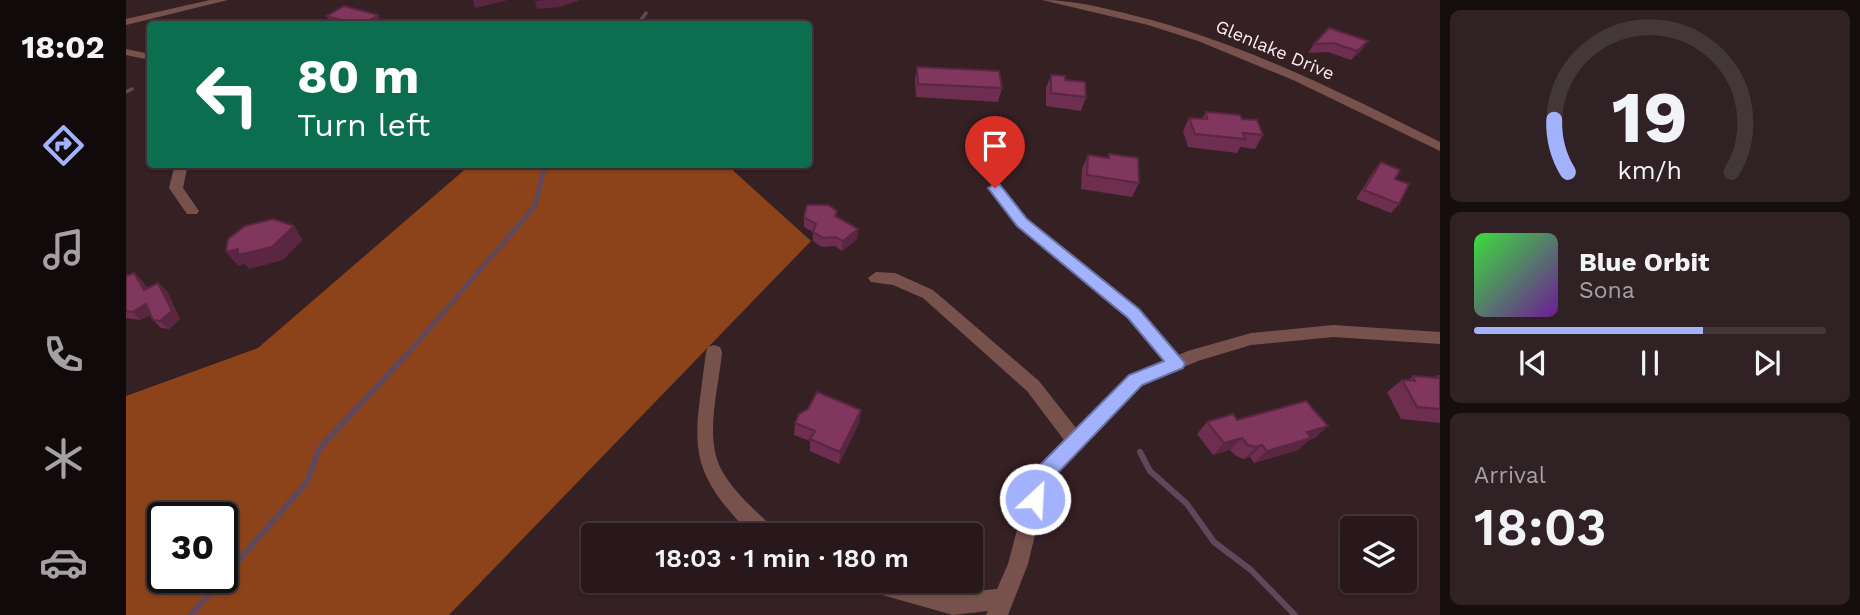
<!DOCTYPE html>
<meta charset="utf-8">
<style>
:root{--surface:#28181b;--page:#302124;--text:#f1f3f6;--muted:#a5a0a3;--line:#44373a;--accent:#a2b2fd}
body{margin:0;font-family:"Work Sans",sans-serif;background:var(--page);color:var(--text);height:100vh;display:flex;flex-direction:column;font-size:26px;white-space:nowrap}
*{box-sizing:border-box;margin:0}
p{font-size:23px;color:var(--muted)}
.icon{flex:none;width:38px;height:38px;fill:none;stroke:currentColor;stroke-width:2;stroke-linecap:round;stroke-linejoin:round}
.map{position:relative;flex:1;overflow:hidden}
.panel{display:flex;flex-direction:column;gap:10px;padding:10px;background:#160d0f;width:420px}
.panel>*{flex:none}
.guide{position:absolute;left:21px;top:21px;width:665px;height:147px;border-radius:7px;box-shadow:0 2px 5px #0004,0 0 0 2px var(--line);background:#0b6e4f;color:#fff;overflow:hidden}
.buttons{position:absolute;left:1214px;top:516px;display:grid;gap:14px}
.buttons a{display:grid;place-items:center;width:77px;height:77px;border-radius:7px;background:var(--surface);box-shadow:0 2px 5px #0004,0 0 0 2px var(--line);font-size:35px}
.speed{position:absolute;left:21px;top:502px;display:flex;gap:14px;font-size:35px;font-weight:700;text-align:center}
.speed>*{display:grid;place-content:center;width:91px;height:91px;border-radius:50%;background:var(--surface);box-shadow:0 2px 5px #0004,0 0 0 2px var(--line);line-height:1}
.speed .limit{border:4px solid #111;border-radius:10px;background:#fff;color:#111}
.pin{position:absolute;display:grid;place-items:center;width:60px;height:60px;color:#fff;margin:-72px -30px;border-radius:50% 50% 50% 0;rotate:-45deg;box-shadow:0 0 7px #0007}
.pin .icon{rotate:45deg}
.me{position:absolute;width:77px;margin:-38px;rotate:25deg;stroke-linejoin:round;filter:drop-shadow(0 0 5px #0008)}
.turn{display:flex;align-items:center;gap:24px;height:147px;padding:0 35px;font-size:32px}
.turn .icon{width:91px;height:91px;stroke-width:2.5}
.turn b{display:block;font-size:49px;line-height:60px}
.big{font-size:52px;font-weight:600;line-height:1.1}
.panel .card{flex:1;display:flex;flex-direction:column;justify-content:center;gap:10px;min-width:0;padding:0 24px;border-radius:10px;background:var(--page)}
.panel .dial{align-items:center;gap:0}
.dial svg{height:182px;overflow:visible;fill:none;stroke:var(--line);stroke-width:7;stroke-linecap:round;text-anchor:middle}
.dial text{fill:var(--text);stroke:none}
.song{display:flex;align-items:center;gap:21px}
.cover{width:84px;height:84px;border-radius:10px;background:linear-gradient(135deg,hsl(120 70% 55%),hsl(280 70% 35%))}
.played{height:7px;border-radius:4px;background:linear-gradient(90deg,var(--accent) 65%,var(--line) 65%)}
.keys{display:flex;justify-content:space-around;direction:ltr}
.trip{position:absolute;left:455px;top:523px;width:402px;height:70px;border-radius:7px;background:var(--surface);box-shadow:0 2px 5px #0004,0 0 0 2px var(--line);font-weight:600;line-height:70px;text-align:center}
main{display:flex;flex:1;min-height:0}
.tabs{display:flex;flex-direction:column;width:126px;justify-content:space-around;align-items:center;background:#100a0b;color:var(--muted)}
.tabs .icon{width:49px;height:49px}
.tabs .active{color:var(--accent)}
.tabs b{font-size:32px;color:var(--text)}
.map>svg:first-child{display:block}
</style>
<main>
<nav class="tabs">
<b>18:02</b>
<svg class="icon active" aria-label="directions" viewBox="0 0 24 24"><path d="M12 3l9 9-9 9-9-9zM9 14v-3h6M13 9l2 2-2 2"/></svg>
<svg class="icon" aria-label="music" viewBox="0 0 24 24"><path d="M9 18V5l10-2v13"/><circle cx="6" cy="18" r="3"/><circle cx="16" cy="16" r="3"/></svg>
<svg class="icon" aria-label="phone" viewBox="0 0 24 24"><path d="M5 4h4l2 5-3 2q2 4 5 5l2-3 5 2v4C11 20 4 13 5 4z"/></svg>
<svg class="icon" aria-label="climate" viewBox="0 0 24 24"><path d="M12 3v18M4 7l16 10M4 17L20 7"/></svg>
<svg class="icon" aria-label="car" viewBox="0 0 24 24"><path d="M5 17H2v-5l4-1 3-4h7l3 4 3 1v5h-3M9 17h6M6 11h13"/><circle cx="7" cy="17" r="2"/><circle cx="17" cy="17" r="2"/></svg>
</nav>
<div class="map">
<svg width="1314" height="615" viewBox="0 0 1314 615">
<rect width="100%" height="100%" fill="#352024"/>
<path fill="#8c4319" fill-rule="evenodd" d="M344 165H601L685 241 323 615H0V396L132 348ZM37 518H96V578H37Z"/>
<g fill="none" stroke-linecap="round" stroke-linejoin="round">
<path stroke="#60485a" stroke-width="3.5" d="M512 24 520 13
M0 92 6 89"/>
<path stroke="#60485a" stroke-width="5" d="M278 358 409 206 419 164"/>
<path stroke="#60485a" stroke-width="6" d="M1014 452 1024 471 1061 504 1088 542 1125 570 1169 615
M65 615 181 482 193 449 279 356"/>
<path stroke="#77524d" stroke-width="7" d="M869 189 896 222 1007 313 1047 358"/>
<path stroke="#77524d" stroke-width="10" d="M1045 356 1051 363"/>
<path fill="#77524d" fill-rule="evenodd" d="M84 0H102L0 25V19Z
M916 0C948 0 979 8 1010 16 1117 43 1216 93 1314 142V151L1167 80 1072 41 1022 25Z
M0 49 24 54V60L0 55Z
M49 164H62L57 188 73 211 71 214H61L43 188Z
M750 272 769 273 807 290 913 381 950 428 1003 375 1062 351 1125 333 1207 325 1314 332V344L1207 337 1125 345 1072 361 1015 385 922 481 902 564 882 615H860L862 611 827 615 742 591 735 588 732 581H781L827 593 871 589 882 564 905 477 907 471 938 440 901 391 797 298 767 285 745 282 742 278Z
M588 345 594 347 596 352C593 387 578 436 595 469 608 493 630 511 649 529L652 536H627C556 466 569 443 580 352L582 347Z"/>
</g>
<path fill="#6e2e50" d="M201 16 257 24H206Z
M1203 28 1236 50 1225 60 1202 52 1182 53 1188 44Z
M791 67 876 88 872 102 790 97 789 80Z
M925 75 939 80 960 97 955 111 920 106V88Z
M1080 112 1116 119 1137 135 1129 149 1114 147 1111 153 1062 147 1057 131 1063 118 1076 119Z
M983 154 1013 183 1006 197 955 189 956 169 962 155 981 158Z
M1255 162 1269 179 1273 204 1265 213 1230 199 1247 172Z
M711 211V217L732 229 731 239 716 251 709 246 696 247 687 241V232L678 227V217Z
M8 273 16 281 21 288 32 283 41 291 54 319 43 329 35 328 27 320 24 315 14 320 0 318V276Z
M1287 376 1308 378 1311 376H1314V423L1275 419 1261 392 1276 380H1283Z
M735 410 733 423 713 464 684 451V441L668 435 669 423Z
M1111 420 1189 438 1183 440 1172 450 1128 463 1124 457 1118 459 1110 456 1104 450 1087 455 1071 434 1081 422Z"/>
<path fill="#5a2641" d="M347 0H382L349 8Z
M418 0H452V1L434 7 411 9 409 1Z
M252 15 257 24H237Z
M1242 41 1236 50 1225 60 1231 51Z
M168 226 177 240 157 260 123 269 119 264 112 266 100 252Z
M732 229 731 239 716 251 717 241Z
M8 273 16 281 27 298 18 290Z
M32 283 41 291 54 319 43 329 34 321Z
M20 304 29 312 14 320 6 312Z
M735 410 733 423 713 464 714 452Z
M1202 426 1189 438 1183 440 1172 450 1128 463 1141 451 1181 432Z
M1116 438 1104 450 1087 455 1098 443Z
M1136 445 1124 457 1118 459 1130 447Z"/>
<path fill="#80365d" stroke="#5a2641" stroke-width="2" d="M218 6 252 15 237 24H217L210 23 215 20 201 16Z
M1203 28 1242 41 1231 51 1207 43 1188 44Z
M791 67 873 71 876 88 792 84Z
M925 75 939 76V80L959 82 960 97 925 93Z
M1080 112 1114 115 1116 119 1131 120 1137 135 1117 133 1119 139 1069 134 1063 118 1081 119Z
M983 154 1012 158 1013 183 961 175 962 155 983 158Z
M1255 162 1274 170 1269 179 1283 184 1273 204 1238 190Z
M681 205H702L711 211 709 216 732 229 717 241 709 237 697 238 687 232 690 224 678 217Z
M147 219 168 226 146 247 112 255V249L100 252 102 239 119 226Z
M8 273 18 290 32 283 46 311 34 321 27 320 20 304 6 312 0 311V276Z
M1287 376 1313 378 1311 376H1314V409L1291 407 1276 380 1289 381Z
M691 392 735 410 714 452 684 439 689 431 669 423 673 414 682 409Z
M1180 401 1202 426 1181 432 1185 438 1141 451 1136 445 1130 447 1122 445 1116 438 1098 443 1081 422 1107 414 1111 420Z"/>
<path fill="#a2b2fd" stroke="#6974a4" stroke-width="2" d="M869 184 874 185 901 219 1013 309 1059 363 1057 368 1016 385 923 482 916 505 909 508 902 505 899 499 908 471 1003 375 1038 361 1002 318 891 226 862 188Z"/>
<g text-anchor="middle" stroke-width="7" stroke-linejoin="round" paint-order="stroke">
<g font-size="18" fill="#feeff1" stroke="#352024">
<text transform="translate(1149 50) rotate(23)" y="6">Glenlake Drive</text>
</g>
</g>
</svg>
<div class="buttons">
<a><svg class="icon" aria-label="layers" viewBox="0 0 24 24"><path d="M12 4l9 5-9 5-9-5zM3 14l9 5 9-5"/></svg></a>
</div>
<div class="speed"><div class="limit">30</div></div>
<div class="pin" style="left:869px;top:188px;background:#d93025"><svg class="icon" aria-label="arrive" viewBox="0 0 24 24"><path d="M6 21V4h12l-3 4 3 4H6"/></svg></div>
<svg class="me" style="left:909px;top:499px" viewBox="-20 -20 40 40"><circle r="17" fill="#a2b2fd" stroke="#fff" stroke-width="3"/><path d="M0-11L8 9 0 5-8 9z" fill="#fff"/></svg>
<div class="trip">18:03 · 1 min · 180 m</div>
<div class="guide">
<div class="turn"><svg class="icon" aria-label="left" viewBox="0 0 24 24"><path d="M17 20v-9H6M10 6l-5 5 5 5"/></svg><div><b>80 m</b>Turn left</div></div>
</div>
</div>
<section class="panel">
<div class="card dial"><svg viewBox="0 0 100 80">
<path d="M14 69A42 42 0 1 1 86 69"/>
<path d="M14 69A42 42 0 0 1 8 46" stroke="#a2b2fd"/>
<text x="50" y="56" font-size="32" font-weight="700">19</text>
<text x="50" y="72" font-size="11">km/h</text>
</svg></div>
<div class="card">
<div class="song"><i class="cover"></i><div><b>Blue Orbit</b><p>Sona</p></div></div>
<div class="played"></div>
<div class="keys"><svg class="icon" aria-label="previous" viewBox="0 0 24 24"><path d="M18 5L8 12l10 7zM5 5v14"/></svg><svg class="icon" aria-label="pause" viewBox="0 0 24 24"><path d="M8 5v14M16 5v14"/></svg><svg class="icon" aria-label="next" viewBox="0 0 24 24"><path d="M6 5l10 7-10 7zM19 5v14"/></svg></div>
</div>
<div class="card"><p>Arrival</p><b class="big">18:03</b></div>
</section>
</main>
